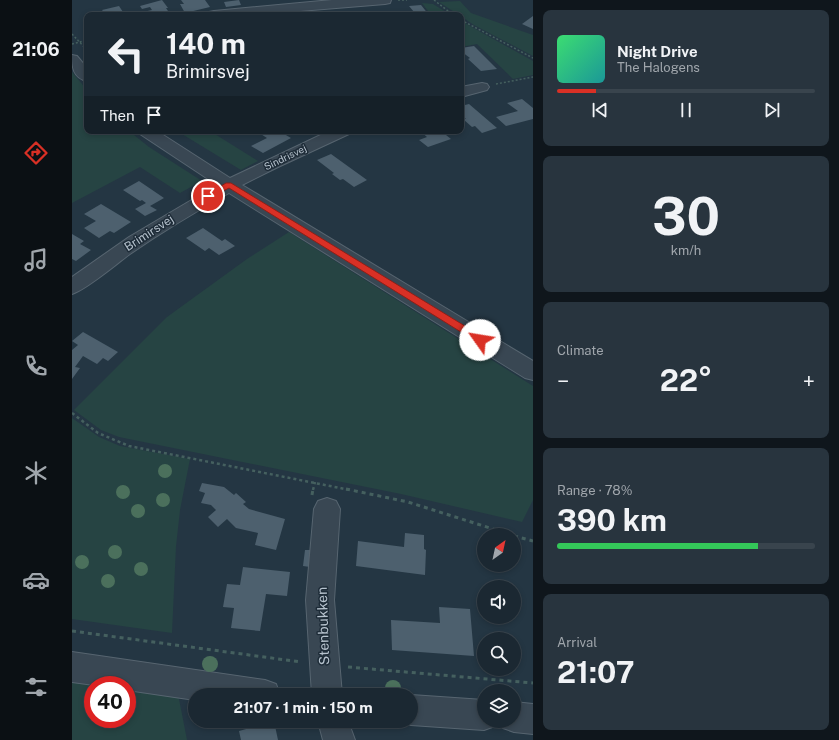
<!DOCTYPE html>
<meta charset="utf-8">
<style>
:root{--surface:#1b2832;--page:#28343e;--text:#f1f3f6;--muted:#a0a6ac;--line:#39444d;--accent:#d93025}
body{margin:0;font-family:"Public Sans",sans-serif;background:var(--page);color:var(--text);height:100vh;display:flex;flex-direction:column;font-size:15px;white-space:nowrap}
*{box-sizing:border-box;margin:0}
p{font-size:13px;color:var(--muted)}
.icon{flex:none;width:22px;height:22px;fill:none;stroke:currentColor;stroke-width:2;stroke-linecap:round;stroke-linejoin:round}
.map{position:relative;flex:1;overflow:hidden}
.details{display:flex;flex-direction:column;gap:10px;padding:10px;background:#0f161c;width:306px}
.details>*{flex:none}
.banner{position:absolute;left:12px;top:12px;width:380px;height:122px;border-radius:8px;box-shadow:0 2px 6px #0003,0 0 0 1px var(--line);background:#1b2832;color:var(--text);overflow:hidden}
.needle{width:26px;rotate:33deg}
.buttons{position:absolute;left:405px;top:528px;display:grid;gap:8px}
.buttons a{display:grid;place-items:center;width:44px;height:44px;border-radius:50%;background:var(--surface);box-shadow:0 2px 6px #0003,0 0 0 1px var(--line);font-size:20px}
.speed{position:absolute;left:12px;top:676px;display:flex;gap:8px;font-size:20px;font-weight:700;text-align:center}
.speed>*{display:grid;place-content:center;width:52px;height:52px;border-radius:50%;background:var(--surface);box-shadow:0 2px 6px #0003,0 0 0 1px var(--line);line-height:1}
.speed .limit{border:6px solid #d22;background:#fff;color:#111}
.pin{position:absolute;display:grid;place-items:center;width:34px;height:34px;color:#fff;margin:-17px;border:2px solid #fff;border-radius:50%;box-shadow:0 1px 4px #0007}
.me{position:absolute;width:44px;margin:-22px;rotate:302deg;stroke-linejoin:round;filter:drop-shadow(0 0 3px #0008)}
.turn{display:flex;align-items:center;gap:14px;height:84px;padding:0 16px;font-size:18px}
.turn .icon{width:52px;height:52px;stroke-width:2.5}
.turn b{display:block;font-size:28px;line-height:34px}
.then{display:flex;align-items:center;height:38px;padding:0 16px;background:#0003;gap:8px;font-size:15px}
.big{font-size:30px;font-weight:700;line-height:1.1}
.details .tile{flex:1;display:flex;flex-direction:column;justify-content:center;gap:6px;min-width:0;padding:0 14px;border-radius:8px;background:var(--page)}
.details .dial{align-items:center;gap:0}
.dial b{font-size:52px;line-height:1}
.song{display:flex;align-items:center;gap:12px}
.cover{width:48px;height:48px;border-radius:6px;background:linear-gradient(135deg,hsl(140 70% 55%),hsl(180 70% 35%))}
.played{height:4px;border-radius:2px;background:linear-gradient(90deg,var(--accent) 15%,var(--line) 15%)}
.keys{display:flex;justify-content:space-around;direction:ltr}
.heat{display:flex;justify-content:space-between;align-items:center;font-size:22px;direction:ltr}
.charge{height:6px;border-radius:3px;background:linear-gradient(90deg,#34c759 78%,var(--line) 0)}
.trip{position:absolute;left:116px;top:688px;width:230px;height:40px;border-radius:20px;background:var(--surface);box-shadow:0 2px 6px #0003,0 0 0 1px var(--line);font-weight:700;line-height:40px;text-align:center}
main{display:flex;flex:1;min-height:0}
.menu{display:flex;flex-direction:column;width:72px;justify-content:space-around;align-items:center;background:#0b1014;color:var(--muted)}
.menu .icon{width:28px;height:28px}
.menu .active{color:var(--accent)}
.menu b{font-size:18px;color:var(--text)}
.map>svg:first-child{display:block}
</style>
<main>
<nav class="menu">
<b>21:06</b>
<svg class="icon active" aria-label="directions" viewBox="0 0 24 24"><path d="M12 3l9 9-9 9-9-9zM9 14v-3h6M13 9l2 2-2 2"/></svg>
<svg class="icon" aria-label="music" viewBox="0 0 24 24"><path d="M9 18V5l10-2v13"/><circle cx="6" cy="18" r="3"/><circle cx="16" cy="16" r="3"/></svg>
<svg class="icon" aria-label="phone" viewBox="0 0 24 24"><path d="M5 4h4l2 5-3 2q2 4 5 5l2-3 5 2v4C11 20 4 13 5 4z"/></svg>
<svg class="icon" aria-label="climate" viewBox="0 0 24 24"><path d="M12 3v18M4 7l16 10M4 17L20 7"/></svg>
<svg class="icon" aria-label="car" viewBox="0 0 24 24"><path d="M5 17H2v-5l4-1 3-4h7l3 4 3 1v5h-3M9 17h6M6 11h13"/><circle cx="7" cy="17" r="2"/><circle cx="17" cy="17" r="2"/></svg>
<svg class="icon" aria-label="filters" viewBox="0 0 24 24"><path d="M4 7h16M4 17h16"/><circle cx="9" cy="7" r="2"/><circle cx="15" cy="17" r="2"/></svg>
</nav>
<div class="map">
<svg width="461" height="740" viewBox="0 0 461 740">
<rect width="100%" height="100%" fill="#243643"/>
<path fill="#264443" d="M388 1 399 13 461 35V56L402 25 367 2Z
M350 3 361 4 379 15H359Z
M389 21 461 61V75L441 79 405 44 389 47Z
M0 72 15 90V131H57L77 147 130 181 108 193 68 167 0 203Z
M105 131H138L186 161 169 170Z
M217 232 461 386V500L450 522 329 494 47 437 29 430 2 410 95 317 175 259Z
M0 418 27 437 48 446 118 459 108 510 104 546 100 633 0 619Z
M0 680 38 685H21V719H55V687L106 694 115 740H0Z"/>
<path fill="#4d606e" d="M90 0 96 8H94L98 14 89 15 87 13 73 15 71 12 80 10 78 7 70 9 68 6Z
M109 0H133L138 7 113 13 108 4H112Z
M167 0 169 5 154 7 152 2Z
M349 5 357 15H323L322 13 342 12 337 6Z
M47 6 53 15H34L30 10Z
M266 11 269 15H255L253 12Z
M310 11 313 15H297L295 12Z
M461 16V29L450 24Z
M402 46 425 69 409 71 396 59 398 58 394 55 389 51V48Z
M450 99 461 108V119L434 126 424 117 446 111 435 103Z
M397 104 425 128 410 133 403 126 400 127 391 119H394L389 114V106Z
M184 131H207L219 138 191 153 179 146 195 138Z
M348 131H369L379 139 356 147 347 140 355 137Z
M259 154 295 180 282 187 271 179 268 180 260 174 262 173 245 160Z
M67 181 92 198 78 206 85 210 73 216 63 209 74 203 70 200 68 201 51 190Z
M29 204 59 222 42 233 38 231 27 238 12 228 24 221 12 214Z
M131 228 150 241 153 239 163 246 147 255 137 248 133 251 114 238Z
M0 234 12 241 8 244 19 250 4 261 0 259Z
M11 332 46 352 36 361 31 358 25 364 11 356 3 367 8 368 0 379V350L6 345 0 341Z
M130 483 152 487 162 495 164 493 174 502 171 504 177 509 213 519 204 550 183 545 186 533 164 528 155 519 146 527 136 517 144 510 139 505 129 503 133 493 127 491Z
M333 533 352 535V549L354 550 353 575 284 566 286 541 332 547Z
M233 550H240L238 567 231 566Z
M171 567 218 572 215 596 194 594 188 631 159 628 162 608 151 607 155 584 168 585Z
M367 607 398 609 402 656 320 650 319 620 368 623Z
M202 721 206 740H169L167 731Z"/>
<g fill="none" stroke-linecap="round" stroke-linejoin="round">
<g stroke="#576570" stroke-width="2">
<path id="minor" d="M260 0H319L318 3 313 4 180 15H135L137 12 142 11Z
M0 55 5 56 15 68V81C1 78 0 67 0 55Z
M410 83 415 84 417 87 415 90 389 97V87Z
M66 131H85L158 178 257 131H279L277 134 206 167 170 185 461 361V380L453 378 157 193C123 212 90 232 58 254 43 265 15 289 0 294V277L57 237 145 185 68 134Z
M255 498 264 501 268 509 262 600 270 695H240L234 600 242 509 246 501Z
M0 652 193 680 204 684 208 695H123V700L55 690V685H22L0 682Z
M339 695 412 700V721H425L423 726 412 730 339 725 329 721H339Z
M442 702 461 704V734L442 732 431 728 428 721H442Z
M246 721H276L283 740H251Z"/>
</g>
<path stroke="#45605f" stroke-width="1.5" stroke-dasharray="2 2" stroke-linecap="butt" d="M326 0H335
M362 0 381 15
M389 20 461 58
M0 34 15 50
M0 44 15 40
M424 84 461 77"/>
<path stroke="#45605f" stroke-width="2.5" stroke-dasharray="3 3" stroke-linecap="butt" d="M0 413 26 433 57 446 278 490
M241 490 243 482"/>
<path stroke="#45605f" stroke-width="3" stroke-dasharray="4 4" stroke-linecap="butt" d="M274 489 336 502 440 535
M240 495 241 489
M442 536 461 541
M0 631 229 662
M276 667 461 683"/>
<use href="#minor" fill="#394753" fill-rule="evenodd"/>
</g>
<g fill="#4b705c">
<circle cx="93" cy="471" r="7"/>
<circle cx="51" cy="492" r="7"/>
<circle cx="91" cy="500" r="7"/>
<circle cx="66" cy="511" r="7"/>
<circle cx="43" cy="552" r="7"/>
<circle cx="10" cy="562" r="7"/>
<circle cx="69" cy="569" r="7"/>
<circle cx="36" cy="581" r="7"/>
<circle cx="138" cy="664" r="8"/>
<circle cx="321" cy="688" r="8"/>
</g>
<path fill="#d93025" stroke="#8d1f18" d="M154 183H159L411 337 412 340 411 342H405L157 188 138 198H133L132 196Z"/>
<g text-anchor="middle" stroke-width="3" stroke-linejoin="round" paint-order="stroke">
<g font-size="10" fill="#b6c2cd" stroke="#1e2c38">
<text transform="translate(213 157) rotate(-26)" y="4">Sindrisvej</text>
</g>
<g font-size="12" fill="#b6c2cd" stroke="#1e2c38">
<text transform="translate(77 233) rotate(-33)" y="4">Brimirsvej</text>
</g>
<g font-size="14" fill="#b6c2cd" stroke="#1e2c38">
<text transform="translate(251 626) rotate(-92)" y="5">Stenbukken</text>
</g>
</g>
</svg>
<div class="buttons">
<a><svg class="needle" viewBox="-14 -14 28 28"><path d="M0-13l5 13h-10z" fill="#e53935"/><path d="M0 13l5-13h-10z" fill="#a0a6ac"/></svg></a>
<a><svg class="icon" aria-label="sound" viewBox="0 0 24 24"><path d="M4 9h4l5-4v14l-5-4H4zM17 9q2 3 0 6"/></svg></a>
<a><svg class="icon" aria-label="search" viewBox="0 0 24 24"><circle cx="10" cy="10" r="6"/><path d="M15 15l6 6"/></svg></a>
<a><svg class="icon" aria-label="layers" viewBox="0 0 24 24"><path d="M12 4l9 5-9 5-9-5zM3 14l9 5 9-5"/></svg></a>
</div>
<div class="speed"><div class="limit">40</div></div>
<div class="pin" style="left:136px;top:196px;background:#d93025"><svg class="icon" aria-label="arrive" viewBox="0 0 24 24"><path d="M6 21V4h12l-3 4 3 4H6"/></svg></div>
<svg class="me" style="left:408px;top:340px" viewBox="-20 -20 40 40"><circle r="19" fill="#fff"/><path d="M0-13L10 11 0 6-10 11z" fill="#d93025"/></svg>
<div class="trip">21:07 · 1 min · 150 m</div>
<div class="banner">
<div class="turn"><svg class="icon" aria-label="left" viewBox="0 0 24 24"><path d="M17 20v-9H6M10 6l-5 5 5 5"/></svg><div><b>140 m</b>Brimirsvej</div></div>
<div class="then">Then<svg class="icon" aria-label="arrive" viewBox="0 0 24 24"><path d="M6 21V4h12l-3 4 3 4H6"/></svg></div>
</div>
</div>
<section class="details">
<div class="tile">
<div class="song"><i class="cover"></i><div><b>Night Drive</b><p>The Halogens</p></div></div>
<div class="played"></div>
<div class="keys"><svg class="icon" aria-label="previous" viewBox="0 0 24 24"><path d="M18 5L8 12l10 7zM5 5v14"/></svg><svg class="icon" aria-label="pause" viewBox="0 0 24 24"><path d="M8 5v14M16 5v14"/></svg><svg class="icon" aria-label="next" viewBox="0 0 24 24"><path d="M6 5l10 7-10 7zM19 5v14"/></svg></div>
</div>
<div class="tile dial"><b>30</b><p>km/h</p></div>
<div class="tile"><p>Climate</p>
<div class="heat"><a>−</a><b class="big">22°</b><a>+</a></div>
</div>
<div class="tile"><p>Range · 78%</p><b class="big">390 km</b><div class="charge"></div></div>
<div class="tile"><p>Arrival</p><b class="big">21:07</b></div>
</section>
</main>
